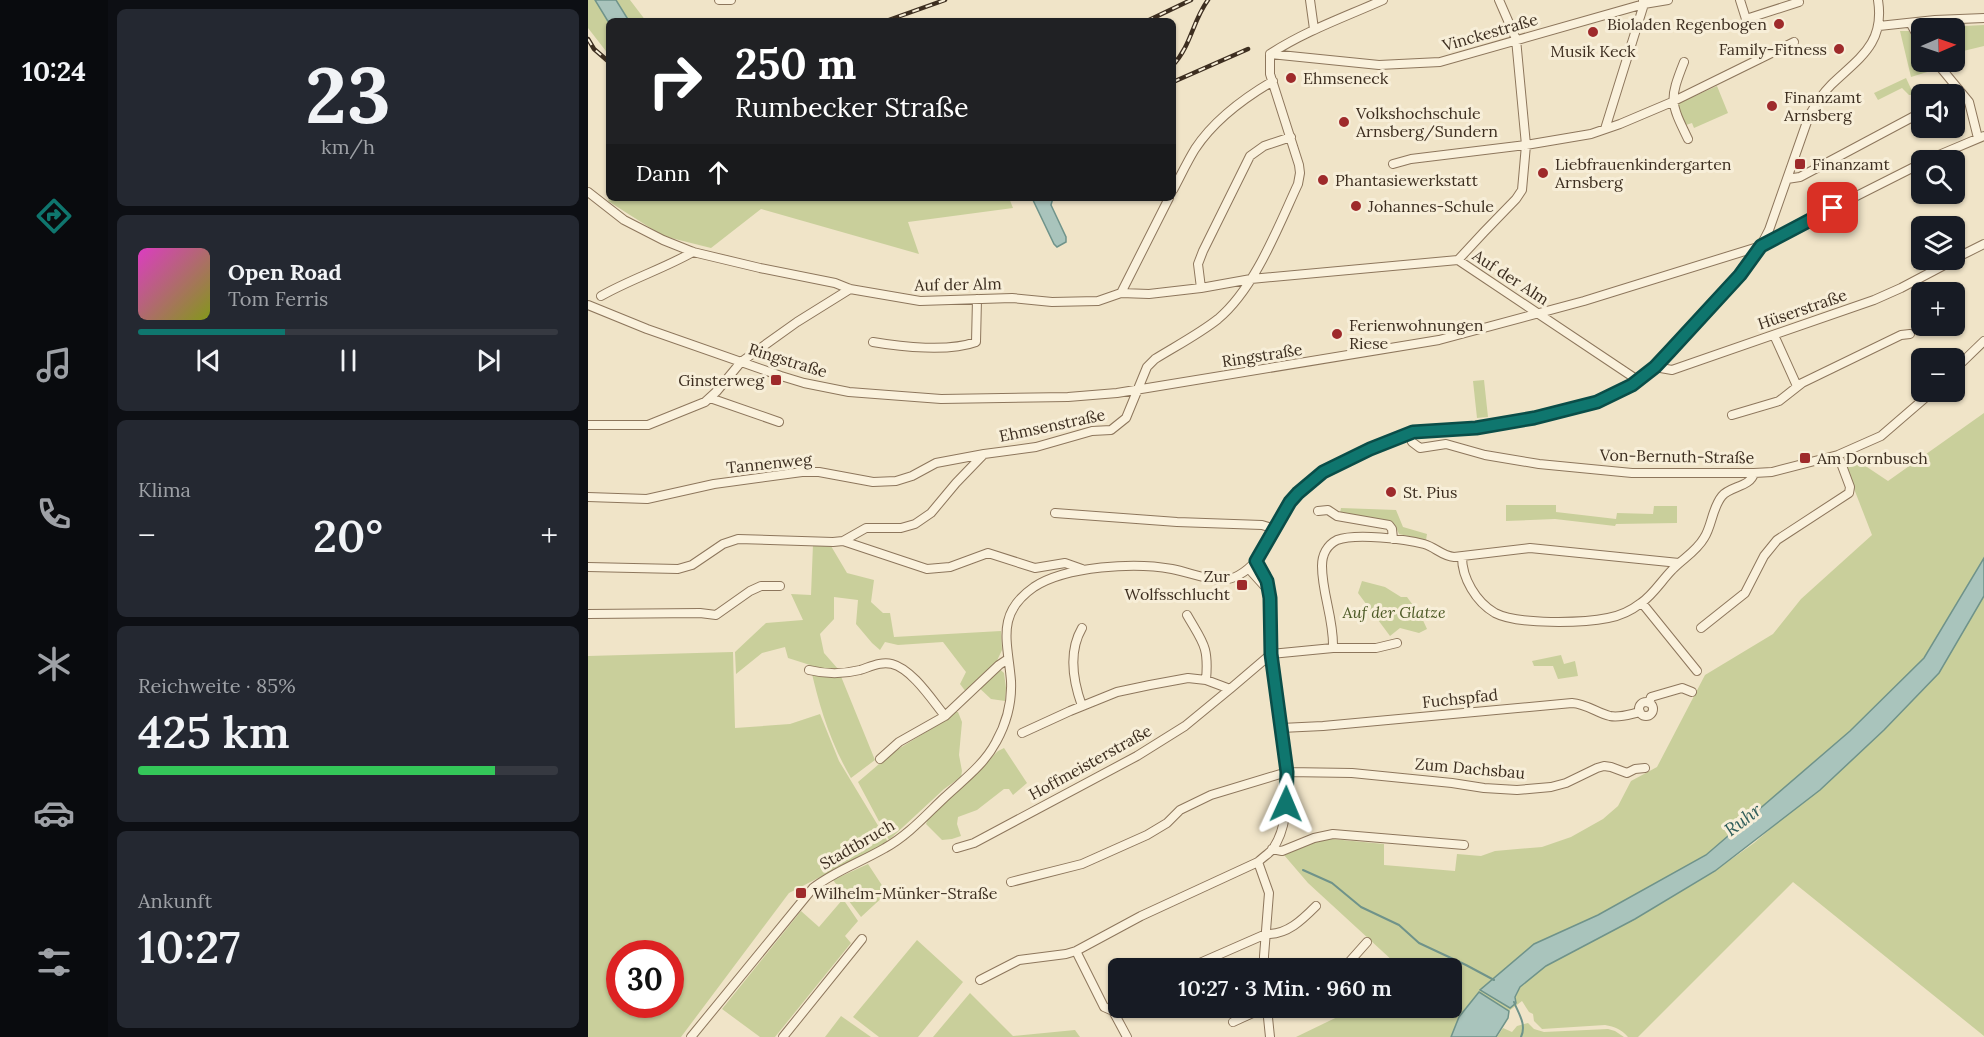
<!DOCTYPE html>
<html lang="de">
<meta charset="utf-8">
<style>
:root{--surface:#171b24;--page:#242831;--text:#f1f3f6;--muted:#9ea1a6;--line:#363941;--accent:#0f766e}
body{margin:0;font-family:Lora,serif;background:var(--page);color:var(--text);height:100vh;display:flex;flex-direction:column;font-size:22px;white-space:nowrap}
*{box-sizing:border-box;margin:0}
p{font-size:20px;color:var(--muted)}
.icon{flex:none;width:33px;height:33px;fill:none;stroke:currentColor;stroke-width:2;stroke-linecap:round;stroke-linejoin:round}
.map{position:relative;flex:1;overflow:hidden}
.side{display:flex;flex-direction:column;gap:9px;padding:9px;background:#0d0f14;width:480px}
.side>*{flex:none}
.banner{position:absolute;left:18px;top:18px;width:570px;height:183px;border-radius:9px;box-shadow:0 2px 4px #0004;background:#202124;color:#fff;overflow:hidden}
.needle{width:39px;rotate:88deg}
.fabs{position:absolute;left:1323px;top:18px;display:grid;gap:12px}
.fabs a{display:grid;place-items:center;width:54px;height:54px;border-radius:9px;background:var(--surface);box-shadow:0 2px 4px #0004;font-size:30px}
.speed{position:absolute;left:18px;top:940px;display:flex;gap:12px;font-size:30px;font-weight:700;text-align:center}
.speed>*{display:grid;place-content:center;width:78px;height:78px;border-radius:50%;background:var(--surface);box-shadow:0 2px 4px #0004;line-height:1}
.speed .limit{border:9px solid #d22;background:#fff;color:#111}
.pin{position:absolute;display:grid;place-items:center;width:51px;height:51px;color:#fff;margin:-26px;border-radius:12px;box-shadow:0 3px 9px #0006}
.me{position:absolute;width:66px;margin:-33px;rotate:1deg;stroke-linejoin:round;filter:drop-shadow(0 0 4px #0008)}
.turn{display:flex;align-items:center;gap:21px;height:126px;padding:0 30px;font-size:27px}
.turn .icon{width:78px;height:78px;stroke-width:2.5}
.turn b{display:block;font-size:42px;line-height:51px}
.then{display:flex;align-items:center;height:57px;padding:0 30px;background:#0003;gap:12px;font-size:22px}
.big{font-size:45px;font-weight:600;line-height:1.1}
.side .tile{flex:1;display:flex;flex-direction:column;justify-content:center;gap:9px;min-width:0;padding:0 21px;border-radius:9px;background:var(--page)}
.side .dial{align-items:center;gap:0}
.dial b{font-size:78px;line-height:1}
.song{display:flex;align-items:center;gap:18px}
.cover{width:72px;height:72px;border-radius:9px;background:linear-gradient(135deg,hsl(310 70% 55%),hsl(70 70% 35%))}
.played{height:6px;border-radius:3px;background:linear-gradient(90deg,var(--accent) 35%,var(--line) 35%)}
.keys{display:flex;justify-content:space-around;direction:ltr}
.heat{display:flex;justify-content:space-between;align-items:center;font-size:33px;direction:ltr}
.charge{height:9px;border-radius:4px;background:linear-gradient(90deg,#34c759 85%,var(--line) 0)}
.trip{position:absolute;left:520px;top:958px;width:354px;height:60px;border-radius:9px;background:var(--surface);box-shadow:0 2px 4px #0004;font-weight:600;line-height:60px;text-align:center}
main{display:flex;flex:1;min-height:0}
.dock{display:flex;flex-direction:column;width:108px;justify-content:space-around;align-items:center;background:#090b0e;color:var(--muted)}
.dock .icon{width:42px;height:42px}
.dock .selected{color:var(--accent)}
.dock b{font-size:27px;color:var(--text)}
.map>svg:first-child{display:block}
</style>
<main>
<nav class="dock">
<b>10:24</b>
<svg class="icon selected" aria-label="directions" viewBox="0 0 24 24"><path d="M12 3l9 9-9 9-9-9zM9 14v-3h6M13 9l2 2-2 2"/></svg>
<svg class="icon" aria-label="music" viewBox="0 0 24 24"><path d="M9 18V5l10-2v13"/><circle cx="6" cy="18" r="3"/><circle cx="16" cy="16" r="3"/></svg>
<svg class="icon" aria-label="phone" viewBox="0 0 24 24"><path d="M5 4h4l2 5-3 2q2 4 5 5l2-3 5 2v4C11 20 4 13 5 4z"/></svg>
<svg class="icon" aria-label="climate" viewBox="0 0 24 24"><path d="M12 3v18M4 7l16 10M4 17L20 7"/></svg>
<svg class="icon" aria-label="car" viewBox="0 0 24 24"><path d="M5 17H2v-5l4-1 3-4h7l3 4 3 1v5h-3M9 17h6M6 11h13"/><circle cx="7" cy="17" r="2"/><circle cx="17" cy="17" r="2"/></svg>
<svg class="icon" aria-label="filters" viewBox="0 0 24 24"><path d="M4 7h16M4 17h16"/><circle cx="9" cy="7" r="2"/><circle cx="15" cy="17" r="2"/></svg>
</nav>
<section class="side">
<div class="tile dial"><b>23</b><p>km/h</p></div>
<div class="tile">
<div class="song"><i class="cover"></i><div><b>Open Road</b><p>Tom Ferris</p></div></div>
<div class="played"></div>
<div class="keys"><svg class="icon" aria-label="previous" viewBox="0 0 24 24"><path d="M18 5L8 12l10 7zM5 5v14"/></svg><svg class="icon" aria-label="pause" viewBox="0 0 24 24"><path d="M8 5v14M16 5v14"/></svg><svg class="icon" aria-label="next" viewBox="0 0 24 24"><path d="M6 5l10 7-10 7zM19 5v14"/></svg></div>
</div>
<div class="tile"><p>Klima</p>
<div class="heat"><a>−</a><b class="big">20°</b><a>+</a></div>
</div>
<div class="tile"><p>Reichweite · 85%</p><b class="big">425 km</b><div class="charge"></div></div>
<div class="tile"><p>Ankunft</p><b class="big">10:27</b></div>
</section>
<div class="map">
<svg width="1396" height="1037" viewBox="0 0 1396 1037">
<rect width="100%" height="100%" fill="#f0e4c8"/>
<path fill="#c9cf9b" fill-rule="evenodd" d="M0 0H7L21 23V55L0 28Z
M28 0H42L58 21H41Z
M1396 25V46L1367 53 1366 28H1336Z
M1312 31H1321L1333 54 1334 62H1341L1349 69 1323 77Z
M1318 78 1326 95H1321L1314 88 1290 100 1286 93Z
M1129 86 1140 113 1106 128 1104 123 1098 125 1089 104Z
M22 198H421L425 208 320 222 331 254 173 209 123 248 75 236 20 201Z
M896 380 900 417 889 418 885 381Z
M1396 413V558L1336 658 1262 731 1118 855 1010 915 946 944 927 998 932 987 958 966 1047 919 1127 871 1166 843 1296 730 1351 673 1396 596V1036L1205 882 1050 1037H1040C1033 1029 1027 1027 1017 1025L954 1029 946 1021 945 1014 941 1012 934 1001 921 1011 891 992 871 1017 863 1037H708L768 1008H864V969H801L806 962 720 883 696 855 728 842 744 839 796 844V865L867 871 869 854 893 856 907 851 954 847 983 837 1015 819 1030 806 1043 781 1069 767 1117 675 1185 634 1213 599 1284 535 1256 463 1272 458 1279 467 1300 481Z
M918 505H968V512L1028 519 1029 513 1065 514 1066 506H1089V523L1028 524 1027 526 967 519 918 521Z
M753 508 808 510 815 527 839 534 838 540 811 534 807 525 800 521 752 513Z
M225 544 243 546 259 573 286 580 283 602 295 613H302L306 637 413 631 414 650 407 665 416 673 418 688 417 701 403 699 387 684 378 692 372 684 378 672 355 642 310 645 297 642 292 650 284 643 268 624 270 600 246 597V619L232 634 236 653 250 669 287 760 263 778C242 742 231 706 222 665L200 658 197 647 174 653 148 674 147 652 178 623 215 620 203 594 223 595Z
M774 581 797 587 813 597H819L833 616 839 629 831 633 812 628 802 636 770 593Z
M145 652 147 728 202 724 232 714 251 761 300 842 201 893 93 1037H0V656ZM32 954H82V1005H32Z
M973 655 976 664 987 661 990 676 970 679 965 666H946L944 661Z
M365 712H370L374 722 371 755 374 771 373 777 356 789 301 840 270 782 304 753 359 719Z
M416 748 439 783 425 795 421 789H416L389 810 370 817 369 824 373 836 364 839 354 840 338 824 340 819 410 751Z
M280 864 299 893 273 917 245 880Z
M255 899 270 921 257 936 263 943 187 1037H172L134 1009 213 911 231 927Z
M329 940 375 982 330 1037H291L265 1017Z
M382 993 425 1036 487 1030 492 1037H345Z
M253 1016 283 1037H237Z
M940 1023 946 1029 956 1032 1020 1029 1027 1031 1036 1037H909L915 1028 924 1032 929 1026Z"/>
<path fill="#a9c4bc" stroke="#6f938a" stroke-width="1.5" d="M7 0H28L41 21H21V23Z
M444 198H465L463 205 478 237V242L469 247 466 244Z
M1396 558V596L1351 673 1296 730 1232 790 1127 871 1047 919 958 966 932 987 927 997 928 1003 922 1008 892 990 946 944 1010 915 1118 855 1262 731 1336 658Z
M891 992 921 1011 920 1018 908 1037H863L871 1017Z"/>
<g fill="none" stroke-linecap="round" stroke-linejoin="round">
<path stroke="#6f938a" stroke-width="2" d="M715 870 744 883 773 907 811 925 831 943 878 965 906 980
M926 1002C930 1013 939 1024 933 1037"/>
<g stroke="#8d765c" stroke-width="10">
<path id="minor" d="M131 0H143
M722 0 726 29
M1152 0 1158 19 1211 2 1210 0
M1323 24 1334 45
M1291 26 1347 20 1396 18
M682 54 791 65 852 62 1056 4 1080 0
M682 54C717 31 757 17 795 0
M1096 62C1081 100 1082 102 1100 139
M1348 62 1381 102 1390 138
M1017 129 1056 4 1055 1
M1339 160 1396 136
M805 164 823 159 938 145 1003 134 1032 124 1084 102 1206 42
M1199 179 1212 177 1334 112
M585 190C592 177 599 162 607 149 626 120 656 98 685 81
M0 192 36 220 75 240 105 252 172 268 247 283 262 289 332 301 424 298 464 302 510 301 533 293 561 294 613 288 663 279 870 260 1051 381
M1366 259 1396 244
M870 260 896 232 928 199 934 190 938 145 928 39 911 0
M613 288 610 264 615 251 662 156 676 146 703 137
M533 293 581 198
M13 296C43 279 75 269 105 252
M0 305 59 329 193 376 216 383 261 392 353 399 480 397 529 393 851 340 996 301 1173 246 1213 224 1334 163
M1186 335 1209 386
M285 342C314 347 361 352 388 342L389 299
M1067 367 1084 370 1286 300 1313 288 1366 260
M1366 370 1396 341
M122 398 191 422
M1144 415 1191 401 1214 383 1313 335 1322 334
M0 425H60L117 402 129 391 153 362 209 322 262 289
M821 433 824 442 832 448 858 444 897 455 951 464 1044 473H1166L1184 472 1250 455 1293 436 1344 392
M0 497 59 499 126 484 214 472H231L285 482 308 481 324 476 348 463 396 454
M730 511 740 510 749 516 801 525 804 529 805 539
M467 513 589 522 674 525 687 529
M255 541 339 569 362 567 400 553 447 568 477 563 494 569
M874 557C874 578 888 602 907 613 930 625 995 623 1020 618 1031 616 1044 610 1053 603 1065 595 1074 580 1084 570 1094 559 1108 552 1116 538 1124 526 1124 508 1134 496 1142 486 1163 487 1166 473
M668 561C689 590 681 623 684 656 688 695 694 733 699 772 699 797 700 828 684 850 680 854 674 858 670 862L681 893 676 956V969
M0 567 90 569 104 565 135 544 150 539 245 542 255 541 278 528H313L327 524 343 513 368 483 396 454 448 447 504 431 523 430 538 418 559 367 567 359C588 346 611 334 630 319 667 288 690 227 710 184L712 173 711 165 682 74V54
M661 569 680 590
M1054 603 1109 671
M0 614 112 613 128 615 162 591 173 586H192
M599 615C615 643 621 646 618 680
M494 628C480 652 485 681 494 706
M1113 628 1157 593 1176 556 1189 540 1261 493 1262 487 1250 455
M745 648C746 619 734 594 734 566 734 555 739 545 749 540 768 533 817 539 836 544 847 547 854 556 866 557L942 548 1091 563
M683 654 745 648H788L809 643
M221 670C237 674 256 674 272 670 282 667 293 661 304 664 324 669 344 700 357 716
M1051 709a7 7 0 1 1 14 0a7 7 0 1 1-14 0Z
M1061 703 1063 697 1094 688 1104 692
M693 728 735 726 984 703C999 704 1009 713 1022 716 1033 718 1042 714 1052 712
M434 733 482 711 529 692 562 685 600 678 618 680 642 689 683 654
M292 759 311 742 357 716 411 665 420 659
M369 848 386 843 549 756 597 726 642 689
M684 849 694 851 726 838 745 834 876 845
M423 882 494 864 559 835 579 823 592 810 623 795 699 772 764 773 864 783 896 788 929 790 963 787 978 783 1009 768 1016 766 1023 767 1039 773 1047 769 1057 768
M488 951 516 1007 525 1011 539 1037
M598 969 678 934C699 935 714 920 728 906
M755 969 779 942
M392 980 431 960 478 954 488 951 553 916 670 862
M679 1008 682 1037
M645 1022 667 1012 683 1008
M103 1037 225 888C247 871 273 862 297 848 319 836 337 816 356 798 374 781 396 765 408 742 418 724 424 702 423 681 420 642 407 614 446 587 478 566 547 562 584 569 600 572 616 579 633 580 646 580 659 571 668 561 687 535 695 504 721 483 745 464 797 438 827 432 848 427 870 430 891 428 938 423 1003 409 1043 385 1069 371 1089 344 1109 322 1136 293 1164 266 1181 230L1221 116C1227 105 1234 94 1243 85 1271 58 1297 44 1290 0
M195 1037 274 939"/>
</g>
<use href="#minor" stroke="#faf1dc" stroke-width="8"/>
<g stroke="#3d2e20" stroke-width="4.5">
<path id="rail" d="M298 21 357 0
M559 21 603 0
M0 39 6 49 21 62
M585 65C603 46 605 20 620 0
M585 82 660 49"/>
</g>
<use href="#rail" stroke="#f7eed8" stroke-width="2" stroke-dasharray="7" stroke-linecap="butt"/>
</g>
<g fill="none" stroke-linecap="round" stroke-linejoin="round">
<g stroke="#0a4d48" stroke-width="15">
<path id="route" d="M698 804 699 772 683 654 682 598 679 581 668 561 702 502 710 493 735 472 782 449 825 432 888 428 946 418 1009 402 1044 385 1067 367 1082 351 1152 275 1173 246 1245 208"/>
</g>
<use href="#route" stroke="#0f766e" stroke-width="10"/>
</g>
<g fill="#9e2a2b" stroke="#f7eed8" stroke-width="2">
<circle cx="1191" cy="24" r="6"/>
<circle cx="1005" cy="32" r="6"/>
<circle cx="1251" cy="49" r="6"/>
<circle cx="703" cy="78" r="6"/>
<circle cx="1184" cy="106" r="6"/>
<circle cx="756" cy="122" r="6"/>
<rect x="1206" y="158" width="12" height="12" rx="3"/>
<circle cx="955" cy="173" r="6"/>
<circle cx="735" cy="180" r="6"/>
<circle cx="768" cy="206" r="6"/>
<circle cx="749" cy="334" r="6"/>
<rect x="182" y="374" width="12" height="12" rx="3"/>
<rect x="1211" y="452" width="12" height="12" rx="3"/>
<circle cx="803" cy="492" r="6"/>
<rect x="648" y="579" width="12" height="12" rx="3"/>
<rect x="207" y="887" width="12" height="12" rx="3"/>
</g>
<g text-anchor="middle" stroke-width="6" stroke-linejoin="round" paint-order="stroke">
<g font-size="16" fill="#3d2e20" stroke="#f7eed8" text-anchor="start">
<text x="1179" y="30" text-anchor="end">Bioladen Regenbogen</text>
<text x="1239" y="55" text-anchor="end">Family-Fitness</text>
<text x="1005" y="57" text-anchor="middle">Musik Keck</text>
<text x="715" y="84">Ehmseneck</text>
<text x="1196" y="103">Finanzamt<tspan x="1196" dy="18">Arnsberg</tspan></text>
<text x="768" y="119">Volkshochschule<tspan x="768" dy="18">Arnsberg/Sundern</tspan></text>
<text x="967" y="170">Liebfrauenkindergarten<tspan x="967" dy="18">Arnsberg</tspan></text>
<text x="1224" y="170">Finanzamt</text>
<text x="747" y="186">Phantasiewerkstatt</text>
<text x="780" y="212">Johannes-Schule</text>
<text x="761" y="331">Ferienwohnungen<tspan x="761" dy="18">Riese</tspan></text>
<text x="176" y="386" text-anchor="end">Ginsterweg</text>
<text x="1229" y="464">Am Dornbusch</text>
<text x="815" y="498">St. Pius</text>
<text x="642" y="582" text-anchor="end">Zur<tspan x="642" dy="18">Wolfsschlucht</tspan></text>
<text x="225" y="899">Wilhelm-Münker-Straße</text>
</g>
<g font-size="16" fill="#3d2e20" stroke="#f7eed8">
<text transform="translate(902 32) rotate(-16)" y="6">Vinckestraße</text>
<text transform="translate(923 277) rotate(33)" y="6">Auf der Alm</text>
<text transform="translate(370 284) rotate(-1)" y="6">Auf der Alm</text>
<text transform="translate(1214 309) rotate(-19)" y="6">Hüserstraße</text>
<text transform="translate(674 355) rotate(-9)" y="6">Ringstraße</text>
<text transform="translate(200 360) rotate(17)" y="6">Ringstraße</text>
<text transform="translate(464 425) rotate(-12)" y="6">Ehmsenstraße</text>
<text transform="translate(1089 456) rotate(1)" y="6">Von-Bernuth-Straße</text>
<text transform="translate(181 463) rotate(-6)" y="6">Tannenweg</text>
<text transform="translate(872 698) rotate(-6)" y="6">Fuchspfad</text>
<text transform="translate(502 762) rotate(-29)" y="6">Hoffmeisterstraße</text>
<text transform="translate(882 768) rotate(5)" y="6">Zum Dachsbau</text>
<text transform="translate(269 844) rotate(-30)" y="6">Stadtbruch</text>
</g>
<g font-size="16" font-style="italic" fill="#4d5a26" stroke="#f7eed8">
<text x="806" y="618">Auf der Glatze</text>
</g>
<g font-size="18" font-style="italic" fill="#2f5d5a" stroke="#f7eed8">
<text transform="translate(1155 820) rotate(-37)" y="6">Ruhr</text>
</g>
</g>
</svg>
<div class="fabs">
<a><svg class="needle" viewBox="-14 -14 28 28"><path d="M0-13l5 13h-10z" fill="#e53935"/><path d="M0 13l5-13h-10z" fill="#9ea1a6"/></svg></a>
<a><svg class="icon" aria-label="sound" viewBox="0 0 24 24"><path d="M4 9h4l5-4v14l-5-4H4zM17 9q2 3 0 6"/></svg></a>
<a><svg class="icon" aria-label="search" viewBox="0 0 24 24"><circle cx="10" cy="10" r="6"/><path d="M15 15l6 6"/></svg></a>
<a><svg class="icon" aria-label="layers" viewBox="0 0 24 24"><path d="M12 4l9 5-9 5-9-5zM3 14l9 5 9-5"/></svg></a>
<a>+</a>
<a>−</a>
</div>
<div class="speed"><div class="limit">30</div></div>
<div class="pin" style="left:1245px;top:208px;background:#d93025"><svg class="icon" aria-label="arrive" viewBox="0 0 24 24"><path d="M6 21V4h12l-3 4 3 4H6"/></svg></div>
<svg class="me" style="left:698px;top:804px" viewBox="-20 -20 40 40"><path d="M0-17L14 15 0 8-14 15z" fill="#0f766e" stroke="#fff" stroke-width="4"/></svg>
<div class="trip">10:27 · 3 Min. · 960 m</div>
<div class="banner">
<div class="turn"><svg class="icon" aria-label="right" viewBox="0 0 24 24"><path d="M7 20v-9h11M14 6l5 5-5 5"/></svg><div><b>250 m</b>Rumbecker Straße</div></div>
<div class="then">Dann<svg class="icon" aria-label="ahead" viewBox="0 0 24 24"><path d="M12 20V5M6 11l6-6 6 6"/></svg></div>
</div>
</div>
</main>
